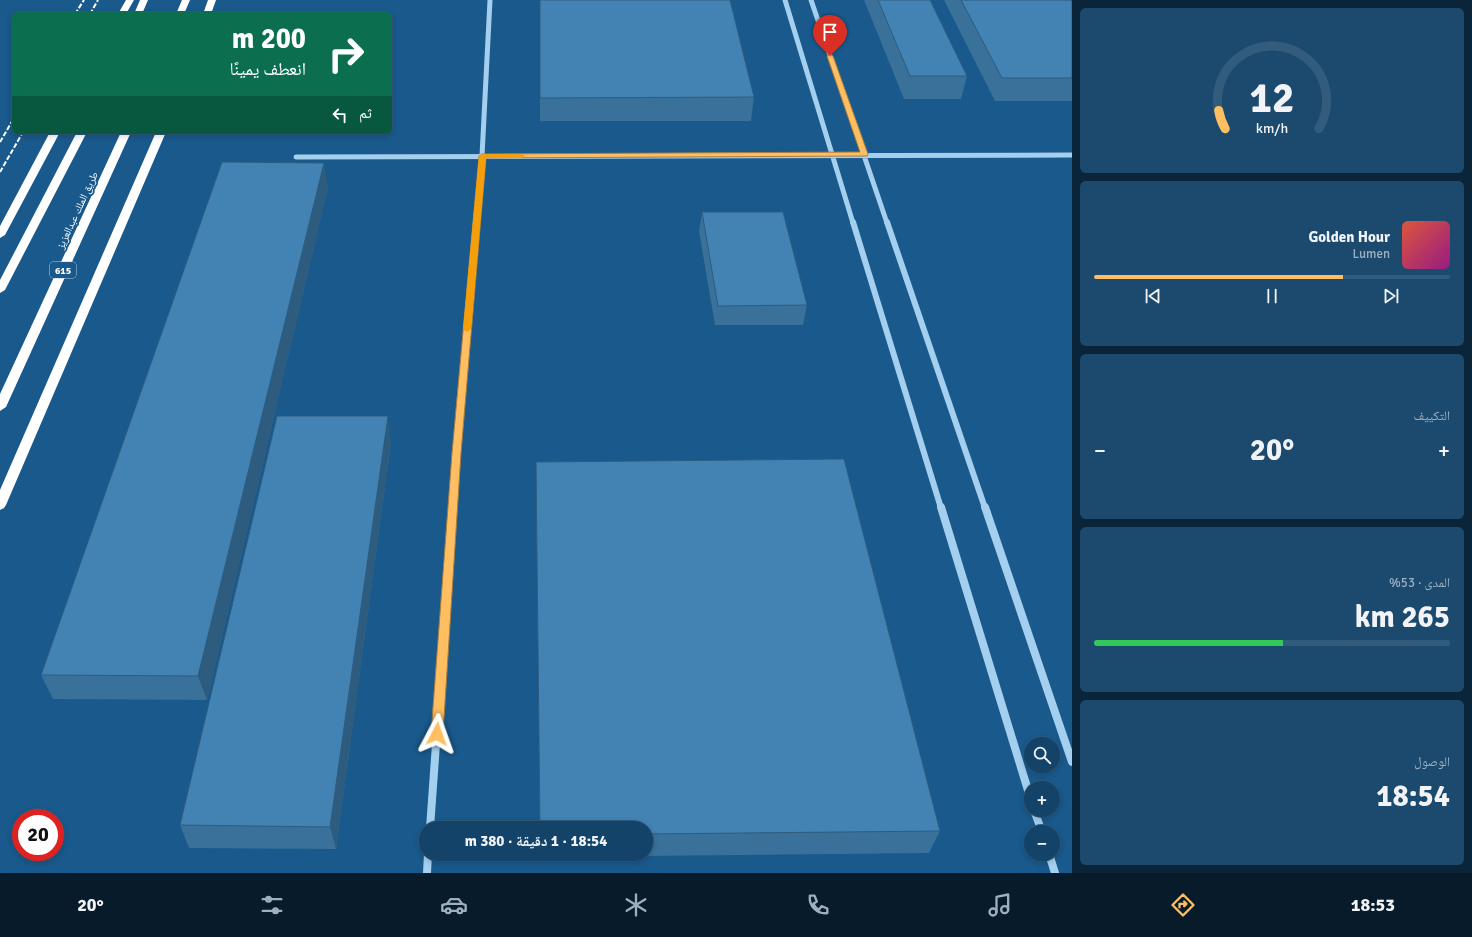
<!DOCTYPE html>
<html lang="ar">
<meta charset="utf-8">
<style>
:root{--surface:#134369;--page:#1c4a6f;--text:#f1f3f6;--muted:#9db0c0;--line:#325c7d;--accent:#ffbe61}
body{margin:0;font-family:Signika,"Noto Naskh Arabic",sans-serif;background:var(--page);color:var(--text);direction:rtl;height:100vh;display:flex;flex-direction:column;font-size:15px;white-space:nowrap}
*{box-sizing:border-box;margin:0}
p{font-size:13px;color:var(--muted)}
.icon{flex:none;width:22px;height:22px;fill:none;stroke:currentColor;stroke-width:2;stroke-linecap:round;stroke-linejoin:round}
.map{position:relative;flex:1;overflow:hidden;direction:ltr}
.side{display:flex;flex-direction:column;gap:8px;padding:8px;background:#0a253a;width:400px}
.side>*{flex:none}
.top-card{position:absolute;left:12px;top:12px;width:380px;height:122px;border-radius:6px;box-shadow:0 2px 6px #0003,0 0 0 1px var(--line);direction:rtl;background:#0b6e4f;color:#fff;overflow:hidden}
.tools{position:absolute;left:1024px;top:737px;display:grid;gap:8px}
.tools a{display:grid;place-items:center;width:36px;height:36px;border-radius:50%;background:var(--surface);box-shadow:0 2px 6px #0003,0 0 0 1px var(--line);font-size:20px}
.speed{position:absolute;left:12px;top:809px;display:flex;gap:8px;font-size:20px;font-weight:700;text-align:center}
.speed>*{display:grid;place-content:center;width:52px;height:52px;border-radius:50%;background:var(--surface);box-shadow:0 2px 6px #0003,0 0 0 1px var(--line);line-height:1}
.speed .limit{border:6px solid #d22;background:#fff;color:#111}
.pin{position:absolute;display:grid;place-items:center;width:34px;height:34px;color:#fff;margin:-41px -17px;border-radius:50% 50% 50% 0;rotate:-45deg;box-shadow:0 0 4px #0007}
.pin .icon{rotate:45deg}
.me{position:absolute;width:44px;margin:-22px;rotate:4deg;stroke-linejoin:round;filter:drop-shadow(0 0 3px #0008)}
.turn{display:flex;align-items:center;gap:14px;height:84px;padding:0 20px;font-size:18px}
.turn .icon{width:52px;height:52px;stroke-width:2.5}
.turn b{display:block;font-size:28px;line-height:34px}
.then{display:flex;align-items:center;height:38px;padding:0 20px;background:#0003;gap:8px;font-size:15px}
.big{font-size:30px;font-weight:700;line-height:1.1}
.side .card{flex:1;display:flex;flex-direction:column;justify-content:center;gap:6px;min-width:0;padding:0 14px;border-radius:6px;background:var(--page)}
.side .dial{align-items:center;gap:0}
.dial svg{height:104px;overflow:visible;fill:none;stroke:var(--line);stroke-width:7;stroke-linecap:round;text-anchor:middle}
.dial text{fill:var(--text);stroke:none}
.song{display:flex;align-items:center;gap:12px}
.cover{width:48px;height:48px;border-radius:6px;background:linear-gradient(135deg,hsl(10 70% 55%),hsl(310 70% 35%))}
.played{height:4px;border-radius:2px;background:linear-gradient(90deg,var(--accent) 70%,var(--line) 70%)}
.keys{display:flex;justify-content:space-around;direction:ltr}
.heat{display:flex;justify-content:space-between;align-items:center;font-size:22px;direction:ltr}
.charge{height:6px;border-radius:3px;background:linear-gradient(90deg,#34c759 53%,var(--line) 0)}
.trip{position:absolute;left:419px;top:821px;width:234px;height:40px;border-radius:20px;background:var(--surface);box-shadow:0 2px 6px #0003,0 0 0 1px var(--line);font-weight:700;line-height:40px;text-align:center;direction:rtl}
.tab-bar{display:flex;height:64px;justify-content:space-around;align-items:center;background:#081b2a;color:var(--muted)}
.tab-bar .icon{width:28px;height:28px}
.tab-bar .selected{color:var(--accent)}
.tab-bar b{font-size:18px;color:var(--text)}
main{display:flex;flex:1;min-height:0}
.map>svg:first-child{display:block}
</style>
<main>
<section class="side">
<div class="card dial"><svg viewBox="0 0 100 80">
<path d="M14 69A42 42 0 1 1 86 69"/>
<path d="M14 69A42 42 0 0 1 9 55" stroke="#ffbe61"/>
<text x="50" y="56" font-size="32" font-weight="700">12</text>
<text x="50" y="72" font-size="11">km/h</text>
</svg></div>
<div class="card">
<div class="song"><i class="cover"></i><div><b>Golden Hour</b><p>Lumen</p></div></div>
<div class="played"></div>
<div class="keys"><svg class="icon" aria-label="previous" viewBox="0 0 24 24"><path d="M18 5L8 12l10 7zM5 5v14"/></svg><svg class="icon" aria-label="pause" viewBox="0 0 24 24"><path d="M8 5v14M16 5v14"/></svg><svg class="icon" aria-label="next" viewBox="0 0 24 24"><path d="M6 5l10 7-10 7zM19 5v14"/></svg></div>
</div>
<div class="card"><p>التكييف</p>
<div class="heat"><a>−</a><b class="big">20°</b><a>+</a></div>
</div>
<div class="card"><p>المدى · 53%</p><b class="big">265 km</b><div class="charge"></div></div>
<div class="card"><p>الوصول</p><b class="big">18:54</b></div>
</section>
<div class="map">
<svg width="1072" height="873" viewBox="0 0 1072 873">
<rect width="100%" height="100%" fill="#19598c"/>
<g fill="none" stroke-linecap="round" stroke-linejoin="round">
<path stroke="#a4cfee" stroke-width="5" d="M785 0 853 223
M811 0 887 223
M296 157 1072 155
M476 223 482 156 490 0"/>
<path stroke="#a4cfee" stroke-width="6" d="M853 222 941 508
M887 222 985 508
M453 508 476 222"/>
<path stroke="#a4cfee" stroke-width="8" d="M941 507 1031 800
M985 507 1072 762
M1034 810 1042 832
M430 828 453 507
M1049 854 1055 873
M427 873 428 854"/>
<path fill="#fff" fill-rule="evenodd" d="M126 0H134L126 14H118Z
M140 0H148L142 14H134Z
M182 0H190L184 14H176Z
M208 0H216L211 14H203Z
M50 132H60L5 235 0 238V226Z
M77 132H87L5 290 0 293V280Z
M121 132H131L6 407 0 411V394Z
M156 132H166L6 505 4 508 0 510V490Z"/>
<path stroke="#fff" stroke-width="2" stroke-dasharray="5 2" stroke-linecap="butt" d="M75 14 84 0
M90 14 98 0
M0 142 14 118
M0 172 23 132"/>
</g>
<path fill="#39719b" d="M540 0 754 97 751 121H540Z
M864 0H930L967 76 961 99H904Z
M944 0H1071L1072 2V101H995Z
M328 187 207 700 53 699 41 675Z
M702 212 807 305 803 325H715L699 231Z
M391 442 336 849 189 848 180 825Z
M536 487 940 831 929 853 540 857V854H646V828H540Z"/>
<path fill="#2e5c7e" d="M324 163 328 187 207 700 198 676Z
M388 416 391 442 336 849 330 827Z"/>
<path fill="#4283b4" stroke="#2e5c7e" d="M540 0H730L754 97 540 98Z
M878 0H930L967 76H910Z
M961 0H1071L1072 2V78H1002Z
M222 162 324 163 198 676 41 675Z
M702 212H783L807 305 718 306Z
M277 416H388L330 827 180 825Z
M844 459 940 831 646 834V828H540L536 462Z"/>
<path fill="#ffbe61" stroke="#a67c3f" d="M830 54 833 56 868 154 867 156 486 158 461 453 443 734 441 738 437 739 433 738 431 734 452 453 479 156 482 154 860 152 827 56Z"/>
<path fill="#f59e0b" d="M482 154H522L525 156 522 158H486L471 329 467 332 463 329 479 156Z"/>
<g text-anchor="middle" stroke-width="3.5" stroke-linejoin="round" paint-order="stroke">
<rect fill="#19598c" stroke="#bacddc" stroke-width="1" x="50" y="262" width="26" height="16" rx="3"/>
<g font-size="10" font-weight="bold" fill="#fff">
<text x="63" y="274">615</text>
</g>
<g font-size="11" fill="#fff" stroke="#19598c">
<text transform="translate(77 210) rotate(-65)" y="4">طريق الملك عبدالعزيز</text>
</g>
</g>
</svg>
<div class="tools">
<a><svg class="icon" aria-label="search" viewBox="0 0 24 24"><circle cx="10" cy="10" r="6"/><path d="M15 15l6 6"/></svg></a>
<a>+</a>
<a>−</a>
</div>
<div class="speed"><div class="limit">20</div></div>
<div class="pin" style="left:830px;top:56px;background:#d93025"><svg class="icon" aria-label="arrive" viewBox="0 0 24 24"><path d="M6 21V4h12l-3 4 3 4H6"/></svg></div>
<svg class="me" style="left:437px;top:734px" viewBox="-20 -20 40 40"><path d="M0-17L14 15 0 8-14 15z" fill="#ffbe61" stroke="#fff" stroke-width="4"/></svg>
<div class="trip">18:54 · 1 دقيقة · 380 m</div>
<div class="top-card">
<div class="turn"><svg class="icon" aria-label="right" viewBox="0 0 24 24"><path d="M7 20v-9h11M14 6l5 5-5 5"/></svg><div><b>200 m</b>انعطف يمينًا</div></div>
<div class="then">ثم<svg class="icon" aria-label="left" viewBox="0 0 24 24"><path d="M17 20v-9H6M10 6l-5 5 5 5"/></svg></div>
</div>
</div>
</main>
<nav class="tab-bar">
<b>18:53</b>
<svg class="icon selected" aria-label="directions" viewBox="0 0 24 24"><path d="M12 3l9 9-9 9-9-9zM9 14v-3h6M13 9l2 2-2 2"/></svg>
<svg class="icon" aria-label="music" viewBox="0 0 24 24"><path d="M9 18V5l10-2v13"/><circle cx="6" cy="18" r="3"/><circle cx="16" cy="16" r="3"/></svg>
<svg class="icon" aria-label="phone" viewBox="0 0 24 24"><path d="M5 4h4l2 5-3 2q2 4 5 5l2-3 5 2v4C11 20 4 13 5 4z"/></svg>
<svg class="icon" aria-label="climate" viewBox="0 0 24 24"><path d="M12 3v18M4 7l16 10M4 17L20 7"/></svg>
<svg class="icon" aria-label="car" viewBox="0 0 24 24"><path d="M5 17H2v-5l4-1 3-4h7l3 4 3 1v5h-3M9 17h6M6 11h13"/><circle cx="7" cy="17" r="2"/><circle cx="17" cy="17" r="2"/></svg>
<svg class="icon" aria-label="filters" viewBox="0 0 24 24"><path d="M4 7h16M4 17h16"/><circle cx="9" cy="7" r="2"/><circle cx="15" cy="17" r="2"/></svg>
<b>20°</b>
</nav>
